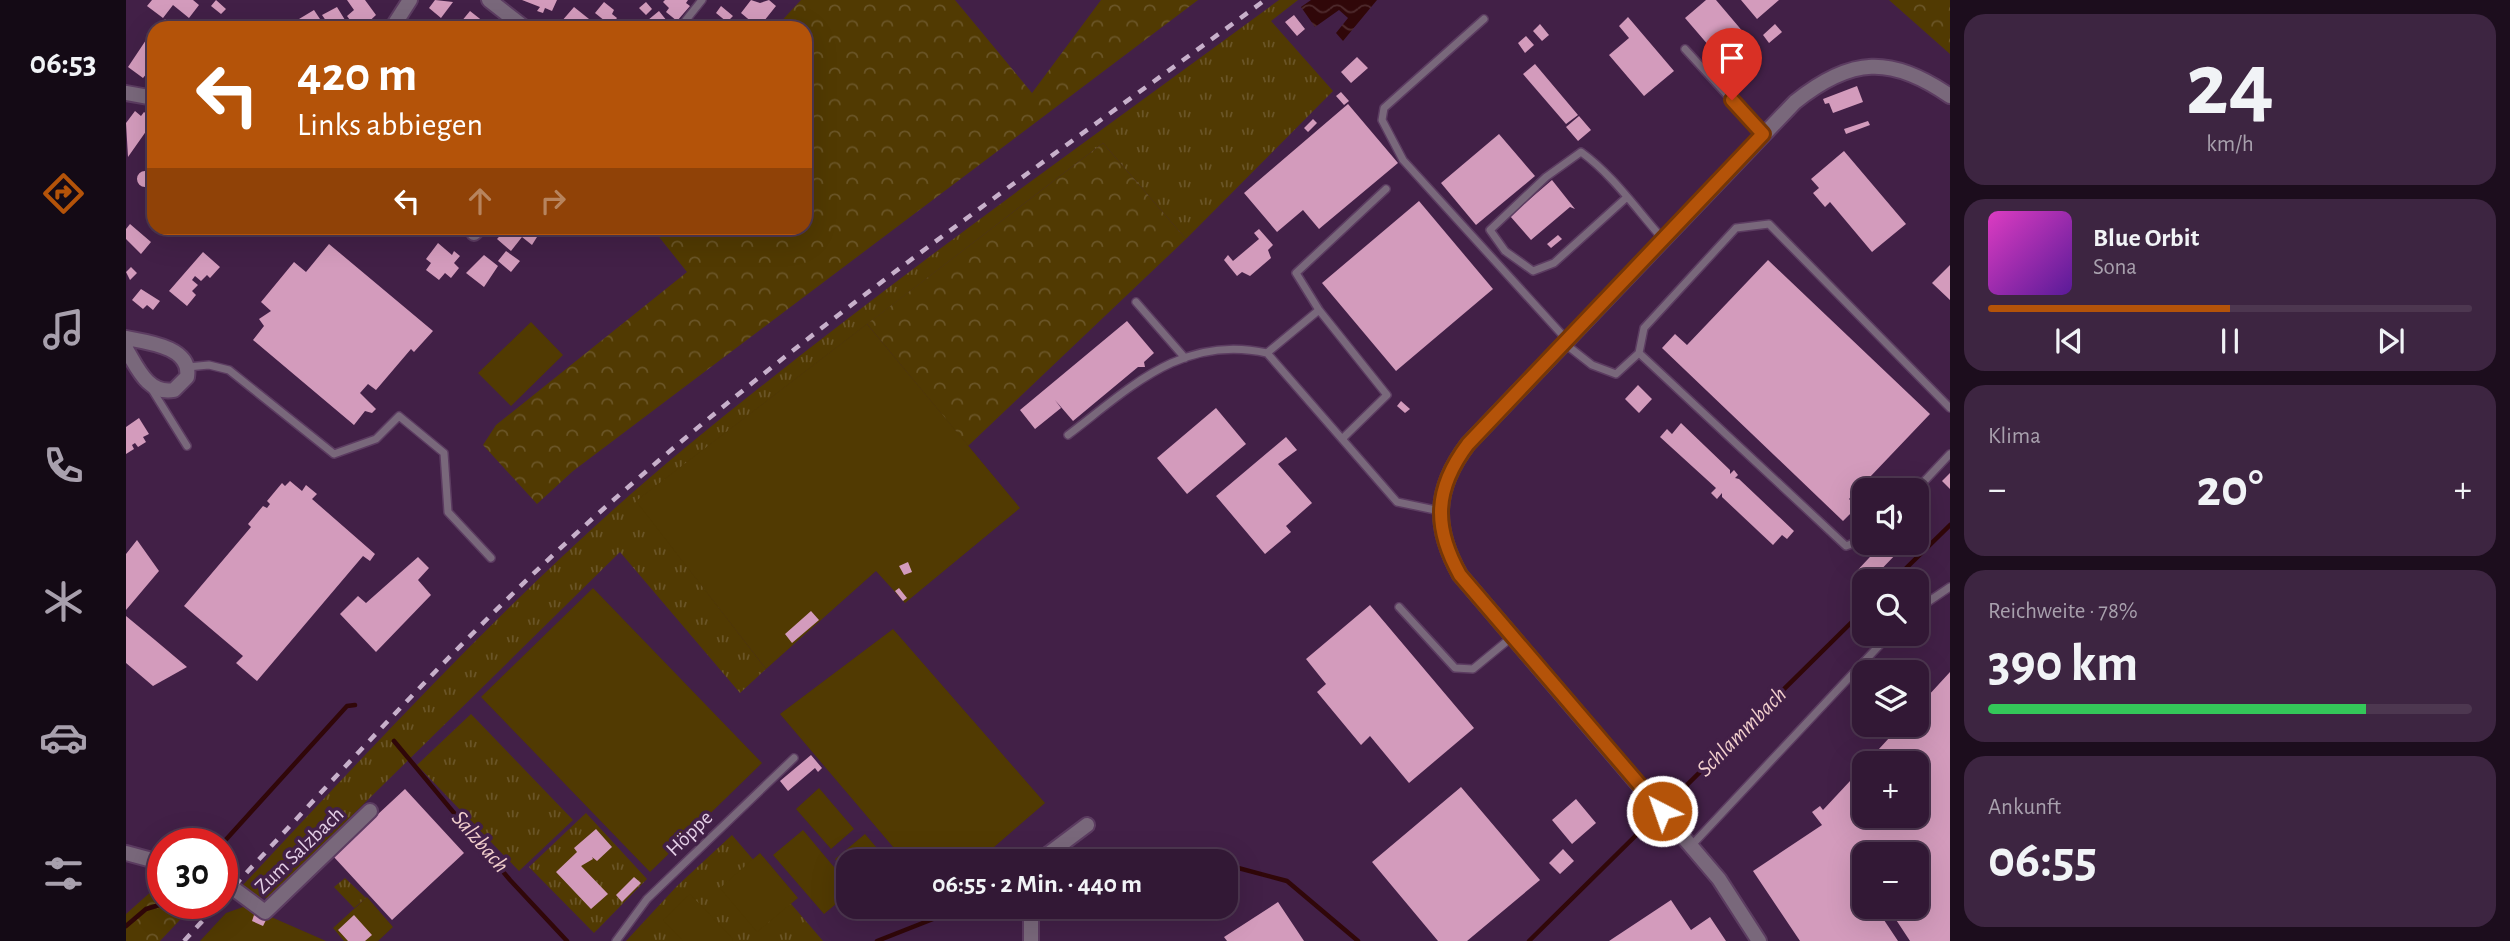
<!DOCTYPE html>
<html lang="de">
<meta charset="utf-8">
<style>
:root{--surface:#321835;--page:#3d2541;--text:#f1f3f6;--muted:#a8a0ad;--line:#4d3750;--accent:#b45309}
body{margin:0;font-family:"Alegreya Sans",sans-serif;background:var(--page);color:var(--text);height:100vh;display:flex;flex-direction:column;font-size:26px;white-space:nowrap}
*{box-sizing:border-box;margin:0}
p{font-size:23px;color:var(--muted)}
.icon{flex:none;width:38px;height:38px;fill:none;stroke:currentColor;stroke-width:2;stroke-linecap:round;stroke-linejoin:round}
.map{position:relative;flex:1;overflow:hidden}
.panel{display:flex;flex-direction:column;gap:14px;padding:14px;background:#1c0d1d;width:560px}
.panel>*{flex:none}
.guide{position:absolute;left:21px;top:21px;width:665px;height:214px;border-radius:21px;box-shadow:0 7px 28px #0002,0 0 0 2px var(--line);background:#b45309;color:#fff;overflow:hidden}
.tools{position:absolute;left:1726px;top:478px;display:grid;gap:14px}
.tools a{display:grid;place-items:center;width:77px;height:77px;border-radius:14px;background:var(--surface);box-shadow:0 7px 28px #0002,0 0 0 2px var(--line);font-size:35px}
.speed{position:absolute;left:21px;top:828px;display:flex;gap:14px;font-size:35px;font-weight:700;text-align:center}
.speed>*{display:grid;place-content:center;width:91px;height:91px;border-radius:50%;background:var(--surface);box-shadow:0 7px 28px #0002,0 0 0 2px var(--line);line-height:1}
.speed .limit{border:10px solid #d22;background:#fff;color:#111}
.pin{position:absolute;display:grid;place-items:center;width:60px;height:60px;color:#fff;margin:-72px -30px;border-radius:50% 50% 50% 0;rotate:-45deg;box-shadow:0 0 7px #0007}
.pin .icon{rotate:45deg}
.me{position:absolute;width:77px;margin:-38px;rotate:319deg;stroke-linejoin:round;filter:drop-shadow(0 0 5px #0008)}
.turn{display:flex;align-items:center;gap:24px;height:147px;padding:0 35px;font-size:32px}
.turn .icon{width:91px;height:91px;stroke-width:2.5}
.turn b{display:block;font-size:49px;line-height:60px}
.lanes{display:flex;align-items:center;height:66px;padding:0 35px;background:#0003;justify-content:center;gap:35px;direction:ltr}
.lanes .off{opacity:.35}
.big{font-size:52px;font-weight:700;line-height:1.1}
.panel .card{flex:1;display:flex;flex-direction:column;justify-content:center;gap:10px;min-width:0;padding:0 24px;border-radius:21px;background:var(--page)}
.panel .dial{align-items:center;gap:0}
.dial b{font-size:91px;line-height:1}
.song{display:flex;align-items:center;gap:21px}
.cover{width:84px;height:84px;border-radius:10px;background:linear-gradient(135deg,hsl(310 70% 55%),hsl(270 70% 35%))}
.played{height:7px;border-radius:4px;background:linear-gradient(90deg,var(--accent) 50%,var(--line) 50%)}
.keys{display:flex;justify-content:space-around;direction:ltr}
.heat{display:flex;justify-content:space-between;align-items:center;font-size:38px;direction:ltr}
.charge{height:10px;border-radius:5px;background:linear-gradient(90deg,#34c759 78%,var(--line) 0)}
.trip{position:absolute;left:710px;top:849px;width:402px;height:70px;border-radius:21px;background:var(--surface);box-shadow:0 7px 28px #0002,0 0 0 2px var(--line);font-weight:700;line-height:70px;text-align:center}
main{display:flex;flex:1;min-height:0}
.tabs{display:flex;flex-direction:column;width:126px;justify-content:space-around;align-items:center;background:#140a15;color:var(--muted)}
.tabs .icon{width:49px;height:49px}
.tabs .active{color:var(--accent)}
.tabs b{font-size:32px;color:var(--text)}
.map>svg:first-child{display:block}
</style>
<main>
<nav class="tabs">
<b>06:53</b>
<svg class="icon active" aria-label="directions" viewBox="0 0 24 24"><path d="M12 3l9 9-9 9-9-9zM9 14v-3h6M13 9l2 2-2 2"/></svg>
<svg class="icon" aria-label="music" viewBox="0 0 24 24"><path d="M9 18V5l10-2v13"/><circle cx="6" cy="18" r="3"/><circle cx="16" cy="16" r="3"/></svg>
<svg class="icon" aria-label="phone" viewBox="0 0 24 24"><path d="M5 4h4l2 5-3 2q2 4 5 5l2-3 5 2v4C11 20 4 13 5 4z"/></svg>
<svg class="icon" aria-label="climate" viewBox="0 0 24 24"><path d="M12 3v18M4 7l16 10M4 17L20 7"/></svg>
<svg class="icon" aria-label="car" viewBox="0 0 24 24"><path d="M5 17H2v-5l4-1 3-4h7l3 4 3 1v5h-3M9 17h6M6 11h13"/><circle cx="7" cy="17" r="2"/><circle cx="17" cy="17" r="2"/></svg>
<svg class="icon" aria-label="filters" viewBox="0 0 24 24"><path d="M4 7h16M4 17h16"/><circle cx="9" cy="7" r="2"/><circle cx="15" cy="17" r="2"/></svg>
</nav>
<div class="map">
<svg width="1824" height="941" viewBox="0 0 1824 941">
<defs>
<pattern id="grass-tufts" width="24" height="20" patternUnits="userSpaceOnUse" patternTransform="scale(1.75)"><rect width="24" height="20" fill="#513a02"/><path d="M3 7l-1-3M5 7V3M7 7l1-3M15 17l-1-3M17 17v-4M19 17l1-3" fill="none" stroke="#6a5527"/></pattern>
<pattern id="forest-crowns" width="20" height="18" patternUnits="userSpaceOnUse" patternTransform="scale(1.75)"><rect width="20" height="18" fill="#513a02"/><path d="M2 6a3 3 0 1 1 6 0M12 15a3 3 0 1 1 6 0" fill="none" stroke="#6a5527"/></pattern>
<pattern id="water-waves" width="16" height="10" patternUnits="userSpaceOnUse" patternTransform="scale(1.75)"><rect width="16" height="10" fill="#300709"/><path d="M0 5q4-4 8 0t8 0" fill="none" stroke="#4e2a2d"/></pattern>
</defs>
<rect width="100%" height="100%" fill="#422047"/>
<path fill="url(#grass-tufts)" d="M1153 0H1172L1145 21 1207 91 1060 239 977 143 511 501 640 669 614 693 494 552 142 898 128 897 115 887C257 736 399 580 560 447 751 290 954 146 1153 0Z
M345 714 447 820 393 871 291 765Z
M460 813 521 879 468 933 403 867Z
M606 835 697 941H500L551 886Z
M219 878 240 898 228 908 208 887Z"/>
<path fill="url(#forest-crowns)" d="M675 0H829L906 93 975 0H1072L447 471 411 504 357 445 370 425 561 272 526 228H679V28H649Z
M1763 0H1824V54Z
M977 143 1060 239 842 446 741 324Z
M37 881V903H70L34 941H0V914Z"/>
<path fill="#513a02" d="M405 322 437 355 385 406 352 373Z
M741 324 894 508 779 603 750 571 640 669 510 501Z
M467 588 636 763 524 872 355 697Z
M767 629 919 803 852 861H779L654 714Z
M693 788 728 829 705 849 670 809Z
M677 830 723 885V893L698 914 647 855Z
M739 834 762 861H723V874L709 859Z
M634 853 672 898 631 932 594 888Z
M564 894 607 939 606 941H557L537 920Z
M241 897 267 927 252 941H218L207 928Z
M120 906 200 941H74L100 913Z"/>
<path fill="url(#water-waves)" d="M1185 0H1251L1217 41 1210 33 1222 18 1213 10 1189 27 1175 7Z"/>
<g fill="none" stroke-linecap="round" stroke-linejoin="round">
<path stroke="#300709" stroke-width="4.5" d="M1767 581 1824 525
M268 741 384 880 441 941
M96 844 221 706 229 705
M954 861 980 850 1085 861
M1101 865 1161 881 1232 941
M0 926 20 909 40 903
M751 941 840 906
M1403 941 1738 610"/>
</g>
<path fill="#d39bbc" d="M26 0H67L73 5 63 18 47 5 37 18 21 6Z
M90 0 100 9 95 14 85 6Z
M221 0H239L250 15 236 28H230L221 16 228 10Z
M309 0 327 2 315 18 303 8Z
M396 0H431L426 11 419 8 417 13 411 11 414 7Z
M539 0H562L560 3 564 6 551 21 540 12 543 8 537 2Z
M625 0 634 3 643 0 650 6 638 21 643 28H623L627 23 615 13Z
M1580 0H1590L1635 53 1608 75 1559 18Z
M1615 0H1653L1631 19Z
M478 2 488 10 486 14 491 18 483 28H474L479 21 469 13Z
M520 2 526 9 520 15 513 8Z
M595 6 607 16 601 22 590 13Z
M211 7 219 20 205 28 196 15Z
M448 7 468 23 464 28H442L435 22Z
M188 10 200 28H179L173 19Z
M344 11 358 22 354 28H330Z
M533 11 545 26 542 28H529L522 20Z
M1168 15 1179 29 1171 36 1159 22Z
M1502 17 1548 71 1518 96 1483 55 1503 38 1493 26Z
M39 19 50 28H32Z
M363 20 369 25 373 28H358Z
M1414 24 1423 35 1416 41 1407 31Z
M1649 24 1656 32 1643 43 1637 35Z
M24 34 28 37V76L22 72 17 78 2 67Z
M1400 36 1408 45 1399 53 1392 43Z
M1231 57 1242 68 1225 83 1215 72Z
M1409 64 1452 115 1440 124 1397 74Z
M1731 86 1737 102 1707 113 1703 103 1699 104 1697 99Z
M1215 92 1223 101 1218 105 1210 96Z
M1222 104 1272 163 1193 229 1177 210 1151 232 1118 193Z
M9 111 15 116 18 112 28 120 2 157 0 123Z
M1453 116 1465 130 1452 141 1440 127Z
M1187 119 1191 123 1182 132 1178 128Z
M1742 121 1744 125 1720 134 1718 129Z
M1373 134 1409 176 1350 225 1315 183Z
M1718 151 1780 224 1746 252 1704 202 1699 207 1687 193 1693 188 1685 179Z
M11 179a8 8 0 1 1 16 0a8 8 0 1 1-16 0Z
M1426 180 1449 209 1444 207 1405 240 1384 216Z
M1293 201 1367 289 1270 371 1196 283Z
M4 224 25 242 15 254 0 239V229Z
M381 228H400L411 237 406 245 396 237 385 251 371 239Z
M1133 229 1147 245 1142 250 1145 258 1124 276 1116 272 1111 276 1098 260 1102 255 1107 261 1133 239 1128 233Z
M1432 235 1436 239 1425 248 1421 244Z
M312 243 326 255 328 251 334 256 328 263 333 268 325 278 319 273 313 280 300 270 305 263 300 259Z
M203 244 307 331 288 352 285 349 250 390 242 384 234 393 250 409 246 413 239 411 228 425 127 340 138 326 133 319 145 311 135 302 168 262 180 272Z
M380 251 394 261 385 272 372 261Z
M77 252 94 267 84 278 81 275 75 281 69 276 66 280 72 285 66 291 70 295 61 306 43 291Z
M358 255 372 266 358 287 340 273Z
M1642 260 1804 414 1723 499 1731 507 1717 521 1536 348 1549 334 1561 345Z
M1824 265V300L1806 283Z
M5 267 11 273 4 280 0 272Z
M15 289 34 301 27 310 21 305 17 309 6 300Z
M1001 321 1028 353 1018 362 1019 367H1012L947 421 929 400 935 408 909 429 894 410Z
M1512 385 1526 399 1513 413 1499 399Z
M1275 401 1284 409 1279 413 1271 406Z
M1090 408 1120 444 1061 494 1031 458Z
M13 418 23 434 17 437 20 442 12 447 9 443 6 445 8 449 0 454V427Z
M1555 423 1604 470V474L1608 470 1612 475 1609 478 1613 479 1668 531 1661 539 1656 535 1647 545 1596 497V493L1591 499 1585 493 1590 488 1534 437 1541 429 1546 434Z
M1160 437 1171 450 1152 464 1186 503 1160 526 1165 532 1139 554 1090 496Z
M1824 473V489L1816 481Z
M164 481 176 491 180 485 191 494 186 499 249 554 244 561 237 556 131 681 110 663 117 656 58 606 125 527 122 524 137 506 141 508 144 504 141 501 156 483 159 486Z
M11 540 33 571 0 610V554Z
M1758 542H1764L1773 551 1744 581H1738V584L1727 575Z
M292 557 303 568 292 580 305 595 250 652 214 614 232 596 240 603Z
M782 562 786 572 778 575 773 566Z
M773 588 781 598 777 601 769 591Z
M1244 605 1348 728 1283 783 1244 736 1235 745 1191 692 1200 684 1180 659Z
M685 611 693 620 666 643 659 634Z
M0 616 29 640 61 667 27 686 0 663Z
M1824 672V941H1784L1761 906H1790V854H1738V906H1758L1752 911 1772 941H1674L1627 871 1696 825 1686 812 1694 806 1697 810 1738 766V816H1790V763H1740L1776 724H1790V709Z
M685 755 696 768 692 772 689 768 662 791 654 781Z
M1335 787 1414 880 1341 941H1312L1246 862Z
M279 789 338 853 266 920 207 856Z
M1450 799 1470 823 1446 844 1426 820Z
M470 829 486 847 471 861 466 857 467 859 455 866 482 894 465 909 430 872 451 852 448 848Z
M1437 849 1448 861 1434 874 1423 863Z
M508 877 515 883 496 902 490 895Z
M1545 900 1565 930 1584 917 1600 941H1483Z
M1152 902 1178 941H1101L1098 937Z
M128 915 140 920 137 926 126 921Z
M228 915 246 935 239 941H222L212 930Z"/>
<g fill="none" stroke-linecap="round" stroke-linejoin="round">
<g stroke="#5c3c61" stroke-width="10">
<path id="lane" d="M1358 19 1258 108 1256 120 1277 160 1441 340
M560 20 576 0
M1559 49 1637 134
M1500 198 1428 263 1407 271 1379 251 1364 230 1420 177 1455 152C1486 174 1511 210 1536 238
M1010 302 1059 358
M1193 310 1170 273 1260 189
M1438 343 1466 365 1490 374 1513 353 1518 328 1610 228 1643 224 1824 408
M1141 353 1193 310 1261 395 1216 439
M1513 353 1720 546 1738 539
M61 367 83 365 103 370 208 454 250 439 273 416 318 453 322 512 365 558
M25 388 61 446
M942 435C1004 388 1056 334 1141 353L1271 502 1314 511
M1790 490 1824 454
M1273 607 1329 668 1347 669 1386 637
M1790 610 1824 587
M1565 846 1764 634
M490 941 521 899 668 758"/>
</g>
<g stroke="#5c3c61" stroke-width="18">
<path id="street" d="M363 0 399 28
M266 28 284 0
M0 93 28 98
M348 233 353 228
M0 338C21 342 66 347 61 377L48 390C22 395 11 367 0 349
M0 853 37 863
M913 861 961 825
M96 880 139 912 244 811
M905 906V941
M1633 941 1593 879 1334 575C1307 527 1308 489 1342 444L1669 102C1725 57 1765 55 1824 96"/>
</g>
<use href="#lane" stroke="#79687b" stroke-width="7"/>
<use href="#street" stroke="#79687b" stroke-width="14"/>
<path stroke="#c7b0cb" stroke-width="4.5" stroke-dasharray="9 9" stroke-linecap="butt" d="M96 899C227 759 355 615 500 489 699 314 925 158 1139 0
M58 941 93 903"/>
</g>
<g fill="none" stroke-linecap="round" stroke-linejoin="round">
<g stroke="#753606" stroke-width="18">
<path id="route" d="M1536 811 1334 575C1307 527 1308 489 1342 444L1637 134 1606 100"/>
</g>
<use href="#route" stroke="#b45309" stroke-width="12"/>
</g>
<g text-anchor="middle" stroke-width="7" stroke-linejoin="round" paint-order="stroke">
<g font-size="21" fill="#e4cfe7" stroke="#422047">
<text transform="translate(563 833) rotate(-44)" y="7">Höppe</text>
<text transform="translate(173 850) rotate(-44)" y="7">Zum Salzbach</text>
</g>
<g font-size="23" font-style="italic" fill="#f2cfcd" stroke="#422047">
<text transform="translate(1615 731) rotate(-45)" y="8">Schlammbach</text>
<text transform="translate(355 841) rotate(49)" y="8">Salzbach</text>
</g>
</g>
</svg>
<div class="tools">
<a><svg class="icon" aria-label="sound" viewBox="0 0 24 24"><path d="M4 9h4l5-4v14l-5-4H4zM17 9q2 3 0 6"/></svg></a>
<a><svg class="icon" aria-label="search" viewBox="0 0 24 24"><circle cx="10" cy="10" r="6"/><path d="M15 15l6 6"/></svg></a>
<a><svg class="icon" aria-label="layers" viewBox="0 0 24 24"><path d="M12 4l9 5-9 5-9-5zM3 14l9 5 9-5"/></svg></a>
<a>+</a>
<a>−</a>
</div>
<div class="speed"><div class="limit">30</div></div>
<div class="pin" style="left:1606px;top:100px;background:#d93025"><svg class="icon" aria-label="arrive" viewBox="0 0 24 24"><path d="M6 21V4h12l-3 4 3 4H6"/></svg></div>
<svg class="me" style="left:1536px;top:811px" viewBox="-20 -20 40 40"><circle r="17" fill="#b45309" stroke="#fff" stroke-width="3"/><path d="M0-11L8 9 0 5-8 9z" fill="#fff"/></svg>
<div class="trip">06:55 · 2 Min. · 440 m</div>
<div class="guide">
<div class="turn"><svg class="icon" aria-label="left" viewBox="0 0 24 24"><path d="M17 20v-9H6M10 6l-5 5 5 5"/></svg><div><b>420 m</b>Links abbiegen</div></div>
<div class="lanes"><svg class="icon" aria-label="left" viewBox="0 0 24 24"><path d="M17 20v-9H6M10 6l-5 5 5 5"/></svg><svg class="icon off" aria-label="ahead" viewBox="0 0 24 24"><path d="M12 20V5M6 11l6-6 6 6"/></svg><svg class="icon off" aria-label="right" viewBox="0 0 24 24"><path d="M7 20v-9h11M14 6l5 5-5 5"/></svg></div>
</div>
</div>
<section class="panel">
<div class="card dial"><b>24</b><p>km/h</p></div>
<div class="card">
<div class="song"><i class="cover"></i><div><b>Blue Orbit</b><p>Sona</p></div></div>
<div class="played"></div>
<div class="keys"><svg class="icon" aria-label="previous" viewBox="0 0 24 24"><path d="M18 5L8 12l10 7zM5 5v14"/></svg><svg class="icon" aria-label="pause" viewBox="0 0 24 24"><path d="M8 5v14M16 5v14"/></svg><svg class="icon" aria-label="next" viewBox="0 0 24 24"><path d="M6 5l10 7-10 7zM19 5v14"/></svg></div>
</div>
<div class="card"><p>Klima</p>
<div class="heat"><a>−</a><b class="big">20°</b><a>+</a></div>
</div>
<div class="card"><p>Reichweite · 78%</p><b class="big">390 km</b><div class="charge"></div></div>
<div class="card"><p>Ankunft</p><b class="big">06:55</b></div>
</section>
</main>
